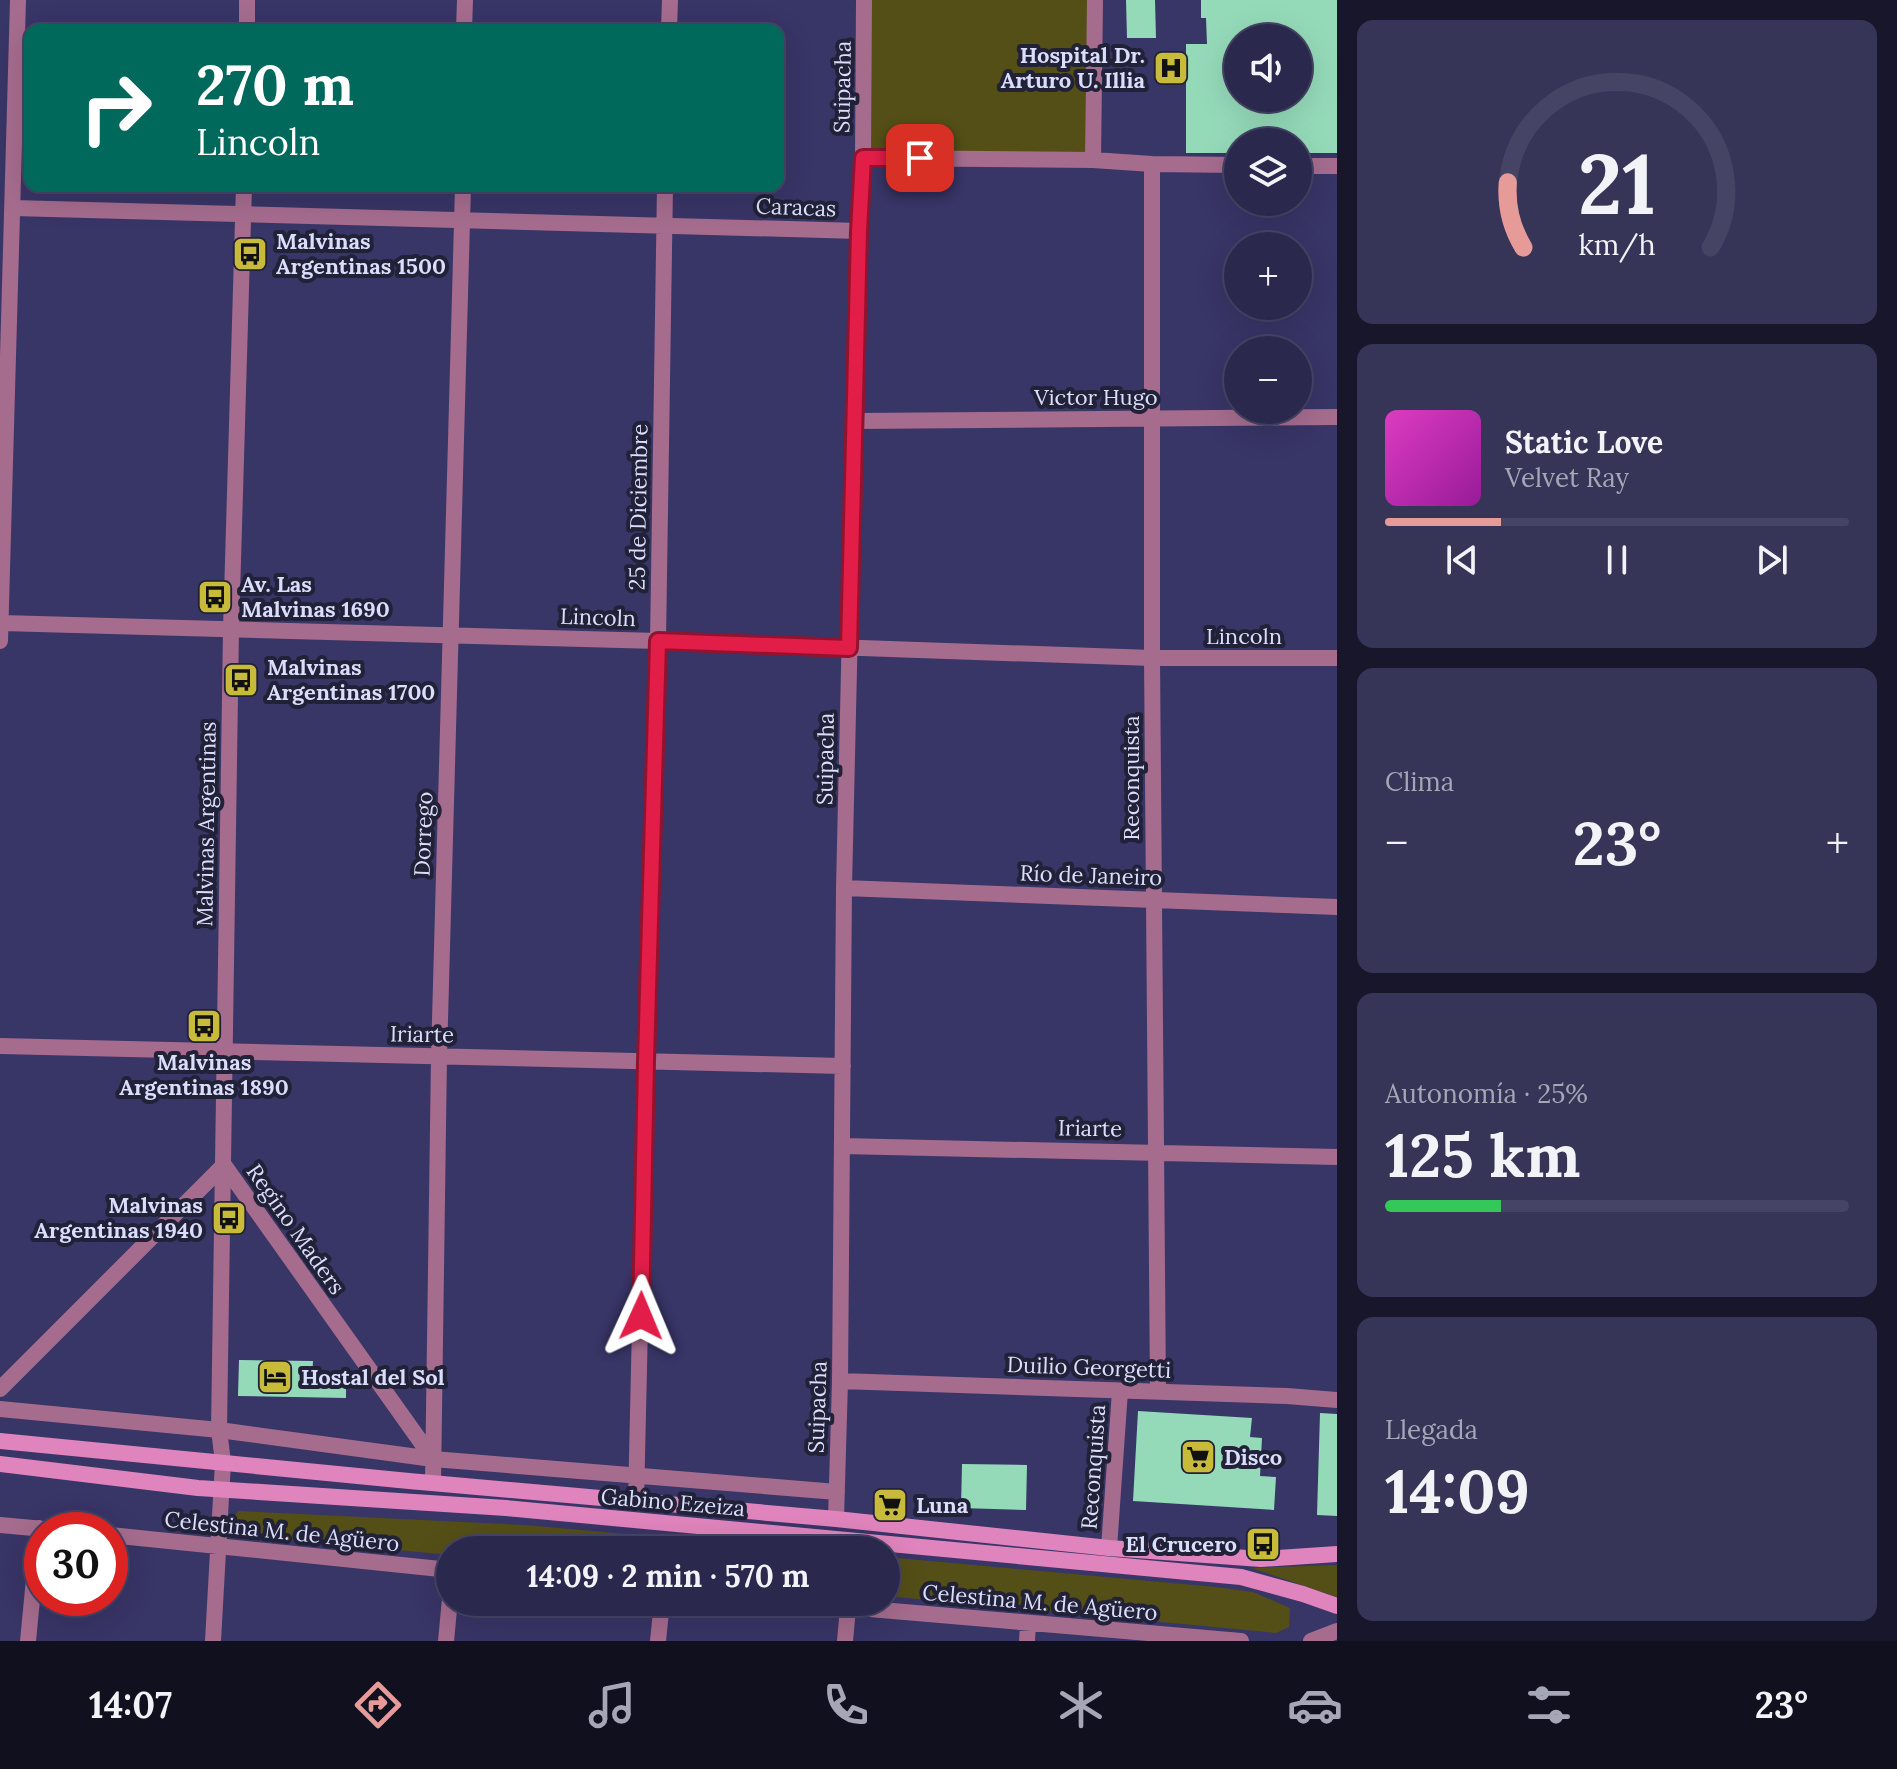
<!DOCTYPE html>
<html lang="es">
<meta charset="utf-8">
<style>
:root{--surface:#2a284d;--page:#363457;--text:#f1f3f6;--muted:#a5a6b6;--line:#464465;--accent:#e69b98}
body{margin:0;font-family:Lora,serif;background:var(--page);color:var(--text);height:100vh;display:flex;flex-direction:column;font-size:30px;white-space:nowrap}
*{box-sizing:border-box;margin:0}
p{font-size:26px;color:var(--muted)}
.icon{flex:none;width:44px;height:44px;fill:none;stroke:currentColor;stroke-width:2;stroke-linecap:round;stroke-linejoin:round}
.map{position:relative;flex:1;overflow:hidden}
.details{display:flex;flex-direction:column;gap:20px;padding:20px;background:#17162a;width:560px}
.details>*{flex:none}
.banner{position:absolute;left:24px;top:24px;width:760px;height:168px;border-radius:16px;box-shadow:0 8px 32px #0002,0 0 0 2px var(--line);background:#00695c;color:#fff;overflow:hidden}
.fabs{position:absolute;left:1224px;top:24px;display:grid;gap:16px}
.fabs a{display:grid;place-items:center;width:88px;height:88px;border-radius:50%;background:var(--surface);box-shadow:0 8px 32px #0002,0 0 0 2px var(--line);font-size:40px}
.speed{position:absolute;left:24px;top:1512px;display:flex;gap:16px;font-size:40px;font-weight:700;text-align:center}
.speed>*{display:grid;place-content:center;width:104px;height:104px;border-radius:50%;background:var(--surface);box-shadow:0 8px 32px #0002,0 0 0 2px var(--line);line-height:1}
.speed .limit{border:12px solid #d22;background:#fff;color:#111}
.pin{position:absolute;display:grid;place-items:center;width:68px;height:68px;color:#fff;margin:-34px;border-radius:16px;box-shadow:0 4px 12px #0006}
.me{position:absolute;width:88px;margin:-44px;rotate:1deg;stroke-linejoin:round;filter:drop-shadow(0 0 6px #0008)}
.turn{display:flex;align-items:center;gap:28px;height:168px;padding:0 40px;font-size:36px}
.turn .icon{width:104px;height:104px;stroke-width:2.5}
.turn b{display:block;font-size:56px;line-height:68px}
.big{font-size:60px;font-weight:700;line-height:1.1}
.details .widget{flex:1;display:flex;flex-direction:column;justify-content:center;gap:12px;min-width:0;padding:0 28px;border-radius:16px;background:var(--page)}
.details .dial{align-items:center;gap:0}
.dial svg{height:208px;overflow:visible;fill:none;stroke:var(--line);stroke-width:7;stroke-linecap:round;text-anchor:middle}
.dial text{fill:var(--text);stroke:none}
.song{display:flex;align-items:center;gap:24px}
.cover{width:96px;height:96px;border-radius:12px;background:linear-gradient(135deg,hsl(310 70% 55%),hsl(300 70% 35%))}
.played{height:8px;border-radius:4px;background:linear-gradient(90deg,var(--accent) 25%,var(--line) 25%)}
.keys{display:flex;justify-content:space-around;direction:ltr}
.heat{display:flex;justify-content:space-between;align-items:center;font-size:44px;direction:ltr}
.charge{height:12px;border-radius:6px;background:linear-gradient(90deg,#34c759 25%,var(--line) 0)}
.trip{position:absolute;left:436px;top:1536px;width:464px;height:80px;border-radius:40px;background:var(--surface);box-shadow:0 8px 32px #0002,0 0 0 2px var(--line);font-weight:700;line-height:80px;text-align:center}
.menu{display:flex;height:128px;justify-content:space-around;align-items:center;background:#11101f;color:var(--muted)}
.menu .icon{width:56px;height:56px}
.menu .selected{color:var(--accent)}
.menu b{font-size:36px;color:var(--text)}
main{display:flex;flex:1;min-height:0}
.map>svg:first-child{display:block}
</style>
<main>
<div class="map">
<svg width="1337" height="1641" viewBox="0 0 1337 1641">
<rect width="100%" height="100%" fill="#383567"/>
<path fill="#544e17" d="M864 0H1095L1093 160 863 158Z
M239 1511 525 1525 805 1550H450V1555L238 1535 232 1528 231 1519Z
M886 1557 1216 1587 1253 1592 1290 1608 1289 1627 1276 1633 886 1596Z
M1337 1565V1597L1252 1568Z"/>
<path fill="#94dab9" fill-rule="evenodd" d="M1126 0H1155L1156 38H1127Z
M1201 0H1337V153H1298V142H1238V153H1186V44H1207L1206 18H1201ZM1238 38H1298V98H1238Z
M239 1360 313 1361 312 1380H346V1398L238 1396Z
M1138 1411 1252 1418 1250 1437 1262 1438 1260 1476 1276 1477 1274 1510 1133 1501Z
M1320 1413 1337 1414V1516L1317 1515Z
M962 1464 1027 1465 1026 1510 961 1508Z"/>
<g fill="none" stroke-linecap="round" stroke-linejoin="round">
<path stroke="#a56c8e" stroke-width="16" d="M464 30 465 0
M669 30 670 0
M863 158 1093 160 1152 164 1238 165
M1093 160 1095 0
M1152 164V658L1158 1391
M1298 166H1337
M13 208 859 231
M855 421 1337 417
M1 623 658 641 1152 658H1337
M0 641 18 0
M844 888 1337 907
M0 1046 843 1066
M842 1146 1337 1157
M840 1381 1287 1396 1337 1400
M0 1389 224 1165 433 1459
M0 1409 219 1430 433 1459 837 1492
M433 1483 439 1056 463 186
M636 1501 646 1061 658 641 665 186
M836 1519 840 1381 844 888 859 231 863 158 864 0
M0 1525 55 1530
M110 1535 450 1570
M1109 1548 1120 1391
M788 1602 1241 1641
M28 1641 39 1528
M213 1641 223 1462
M446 1641 450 1599
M658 1641 662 1602
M845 1641 848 1608
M1027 1641 1028 1624
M1311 1641 1337 1631"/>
<path stroke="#a56c8e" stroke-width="16" d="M247 30V0
M223 1462 219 1430 231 629 244 186"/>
<path stroke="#df84bc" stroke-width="16" d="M0 1441 409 1481 836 1519 1109 1548 1261 1559 1337 1554
M0 1464 198 1488 506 1508 1241 1577 1303 1594 1337 1606"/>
</g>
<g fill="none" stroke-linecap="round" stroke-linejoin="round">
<g stroke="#92132f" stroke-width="20">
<path id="route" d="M641 1316 646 1061 658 641 849 648 859 231 863 158H920"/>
</g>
<use href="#route" stroke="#e11d48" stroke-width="14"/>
</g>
<defs>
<g id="hospital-square" transform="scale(1.8)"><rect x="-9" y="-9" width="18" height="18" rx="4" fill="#c8bb3b" stroke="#212137"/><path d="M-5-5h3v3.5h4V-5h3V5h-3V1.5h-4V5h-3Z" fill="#111"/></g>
<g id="bus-square" transform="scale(1.8)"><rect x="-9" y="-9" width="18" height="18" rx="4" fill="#c8bb3b" stroke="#212137"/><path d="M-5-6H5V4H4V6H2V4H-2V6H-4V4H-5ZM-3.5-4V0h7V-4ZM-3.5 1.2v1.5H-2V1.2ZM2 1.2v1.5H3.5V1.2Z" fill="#111"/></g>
<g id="hotel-square" transform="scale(1.8)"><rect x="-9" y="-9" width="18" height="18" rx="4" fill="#c8bb3b" stroke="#212137"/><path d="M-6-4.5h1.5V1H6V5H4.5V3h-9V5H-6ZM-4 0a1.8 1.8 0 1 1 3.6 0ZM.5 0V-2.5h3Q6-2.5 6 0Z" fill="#111"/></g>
<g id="supermarket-square" transform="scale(1.8)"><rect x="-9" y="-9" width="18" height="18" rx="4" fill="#c8bb3b" stroke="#212137"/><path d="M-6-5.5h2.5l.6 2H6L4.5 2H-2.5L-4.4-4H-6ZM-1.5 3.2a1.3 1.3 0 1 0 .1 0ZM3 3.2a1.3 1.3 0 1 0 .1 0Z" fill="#111"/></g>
</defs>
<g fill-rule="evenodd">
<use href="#hospital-square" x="1171" y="68"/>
<use href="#bus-square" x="250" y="254"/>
<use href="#bus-square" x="215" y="597"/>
<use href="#bus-square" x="241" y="680"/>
<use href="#bus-square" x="204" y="1026"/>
<use href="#bus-square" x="229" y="1218"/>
<use href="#hotel-square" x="275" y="1377"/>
<use href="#supermarket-square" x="1198" y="1457"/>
<use href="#supermarket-square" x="890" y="1505"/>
<use href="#bus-square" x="1263" y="1544"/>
</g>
<g text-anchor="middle" stroke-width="8" stroke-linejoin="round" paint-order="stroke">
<g font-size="22" font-weight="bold" fill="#dbddfc" stroke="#212137" text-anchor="start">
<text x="1145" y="63" text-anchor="end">Hospital Dr.<tspan x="1145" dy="25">Arturo U. Illia</tspan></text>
<text x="276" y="249">Malvinas<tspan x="276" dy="25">Argentinas 1500</tspan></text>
<text x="241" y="592">Av. Las<tspan x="241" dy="25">Malvinas 1690</tspan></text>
<text x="267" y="675">Malvinas<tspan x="267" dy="25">Argentinas 1700</tspan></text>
<text x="204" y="1070" text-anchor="middle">Malvinas<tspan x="204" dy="25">Argentinas 1890</tspan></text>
<text x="203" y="1213" text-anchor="end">Malvinas<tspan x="203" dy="25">Argentinas 1940</tspan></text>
<text x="301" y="1385">Hostal del Sol</text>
<text x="1224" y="1465">Disco</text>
<text x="916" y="1513">Luna</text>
<text x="1237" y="1552" text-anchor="end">El Crucero</text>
</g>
<g font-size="22" fill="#dbddfc" stroke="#212137">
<text transform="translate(842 87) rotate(-89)" y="8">Suipacha</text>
<text transform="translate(796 207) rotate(2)" y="8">Caracas</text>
<text x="1096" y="405">Victor Hugo</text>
<text transform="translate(638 507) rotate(-89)" y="8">25 de Diciembre</text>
<text transform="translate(598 617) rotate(2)" y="8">Lincoln</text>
<text x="1244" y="644">Lincoln</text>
<text transform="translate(825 759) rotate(-89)" y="8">Suipacha</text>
<text transform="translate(1131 778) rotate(-90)" y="8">Reconquista</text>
<text transform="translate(206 824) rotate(-89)" y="8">Malvinas Argentinas</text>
<text transform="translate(423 834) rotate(-88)" y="8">Dorrego</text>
<text transform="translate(1091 875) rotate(2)" y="8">Río de Janeiro</text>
<text transform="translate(422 1034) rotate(1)" y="8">Iriarte</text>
<text transform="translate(1090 1128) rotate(1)" y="8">Iriarte</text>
<text transform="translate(296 1229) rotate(55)" y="8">Regino Maders</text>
<text transform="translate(1089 1367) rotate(2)" y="8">Duilio Georgetti</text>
<text transform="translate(817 1407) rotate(-88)" y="8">Suipacha</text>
<text transform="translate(1093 1467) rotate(-86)" y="8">Reconquista</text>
<text transform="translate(673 1502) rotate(5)" y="8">Gabino Ezeiza</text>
<text transform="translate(282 1531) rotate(6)" y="8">Celestina M. de Agüero</text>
<text transform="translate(1040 1602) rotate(5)" y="8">Celestina M. de Agüero</text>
</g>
</g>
</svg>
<div class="fabs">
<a><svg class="icon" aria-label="sound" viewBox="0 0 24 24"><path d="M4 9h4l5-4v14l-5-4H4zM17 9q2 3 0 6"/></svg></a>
<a><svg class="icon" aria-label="layers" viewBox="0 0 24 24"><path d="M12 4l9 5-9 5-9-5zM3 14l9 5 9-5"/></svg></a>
<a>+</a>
<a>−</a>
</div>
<div class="speed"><div class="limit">30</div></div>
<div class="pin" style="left:920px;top:158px;background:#d93025"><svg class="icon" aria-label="arrive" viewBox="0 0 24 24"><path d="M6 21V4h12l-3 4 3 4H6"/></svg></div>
<svg class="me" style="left:641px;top:1316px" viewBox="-20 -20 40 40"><path d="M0-17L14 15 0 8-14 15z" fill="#e11d48" stroke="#fff" stroke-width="4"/></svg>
<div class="trip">14:09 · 2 min · 570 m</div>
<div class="banner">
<div class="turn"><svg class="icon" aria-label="right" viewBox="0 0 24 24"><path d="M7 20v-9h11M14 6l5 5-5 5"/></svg><div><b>270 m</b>Lincoln</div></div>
</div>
</div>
<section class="details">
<div class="widget dial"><svg viewBox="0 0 100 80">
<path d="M14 69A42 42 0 1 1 86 69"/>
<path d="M14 69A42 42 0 0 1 8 44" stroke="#e69b98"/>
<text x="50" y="56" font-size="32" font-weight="700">21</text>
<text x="50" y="72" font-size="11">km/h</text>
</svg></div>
<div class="widget">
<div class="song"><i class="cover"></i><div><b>Static Love</b><p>Velvet Ray</p></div></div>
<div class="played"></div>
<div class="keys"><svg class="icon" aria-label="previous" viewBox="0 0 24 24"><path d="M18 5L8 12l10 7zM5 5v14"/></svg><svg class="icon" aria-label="pause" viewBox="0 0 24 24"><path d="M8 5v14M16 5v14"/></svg><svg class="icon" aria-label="next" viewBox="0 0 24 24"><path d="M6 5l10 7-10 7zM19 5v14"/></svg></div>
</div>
<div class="widget"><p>Clima</p>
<div class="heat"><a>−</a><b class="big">23°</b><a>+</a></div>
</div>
<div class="widget"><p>Autonomía · 25%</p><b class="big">125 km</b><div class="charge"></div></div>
<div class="widget"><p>Llegada</p><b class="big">14:09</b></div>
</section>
</main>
<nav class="menu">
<b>14:07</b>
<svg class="icon selected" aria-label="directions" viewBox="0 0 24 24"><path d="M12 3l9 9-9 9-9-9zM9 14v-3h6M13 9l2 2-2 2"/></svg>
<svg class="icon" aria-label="music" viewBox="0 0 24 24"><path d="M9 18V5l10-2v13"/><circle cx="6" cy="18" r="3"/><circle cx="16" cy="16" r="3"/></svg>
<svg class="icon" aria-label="phone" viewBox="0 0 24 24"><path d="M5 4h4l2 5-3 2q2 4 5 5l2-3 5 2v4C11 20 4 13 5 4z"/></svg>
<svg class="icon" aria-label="climate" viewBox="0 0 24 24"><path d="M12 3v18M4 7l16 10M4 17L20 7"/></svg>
<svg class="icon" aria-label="car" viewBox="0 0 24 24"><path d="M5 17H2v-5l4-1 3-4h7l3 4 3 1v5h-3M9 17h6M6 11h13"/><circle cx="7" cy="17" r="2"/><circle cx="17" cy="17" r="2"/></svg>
<svg class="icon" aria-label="filters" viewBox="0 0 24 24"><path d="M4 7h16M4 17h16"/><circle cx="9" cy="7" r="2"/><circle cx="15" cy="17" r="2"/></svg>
<b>23°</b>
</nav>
